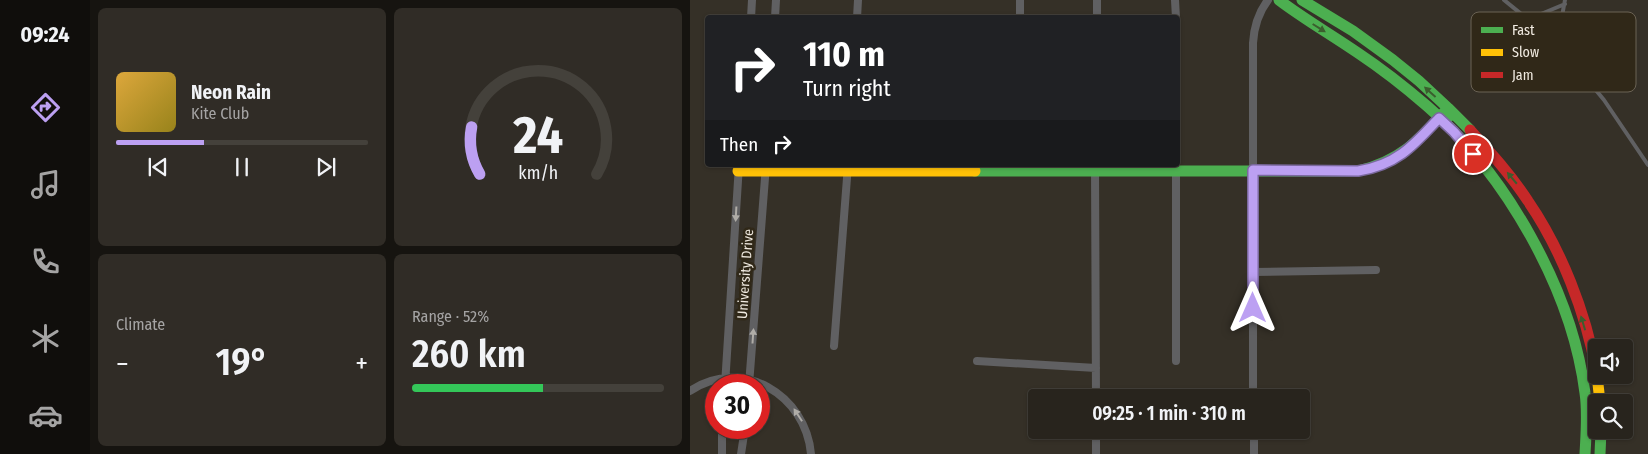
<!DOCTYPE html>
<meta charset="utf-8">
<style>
:root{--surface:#28241d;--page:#302c26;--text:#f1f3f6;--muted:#a5a4a4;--line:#44413b;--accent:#bca0f2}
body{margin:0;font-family:"Fira Sans Condensed",sans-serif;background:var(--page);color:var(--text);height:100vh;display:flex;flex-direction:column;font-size:19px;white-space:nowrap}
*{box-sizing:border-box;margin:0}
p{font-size:16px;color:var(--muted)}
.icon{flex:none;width:28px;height:28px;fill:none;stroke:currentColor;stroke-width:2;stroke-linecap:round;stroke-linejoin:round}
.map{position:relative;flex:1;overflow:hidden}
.details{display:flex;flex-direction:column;gap:8px;padding:8px;background:#161410;width:600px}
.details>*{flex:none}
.hud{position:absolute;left:15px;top:15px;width:475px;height:152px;border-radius:5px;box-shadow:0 1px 4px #0004,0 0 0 1px var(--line);background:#202124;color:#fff;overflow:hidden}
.controls{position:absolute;left:898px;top:339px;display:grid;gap:10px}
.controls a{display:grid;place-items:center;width:45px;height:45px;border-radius:5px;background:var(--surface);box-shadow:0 1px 4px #0004,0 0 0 1px var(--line);font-size:25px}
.speed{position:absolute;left:15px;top:374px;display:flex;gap:10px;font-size:25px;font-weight:700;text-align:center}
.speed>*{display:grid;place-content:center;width:65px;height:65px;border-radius:50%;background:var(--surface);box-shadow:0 1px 4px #0004,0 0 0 1px var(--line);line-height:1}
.speed .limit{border:8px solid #d22;background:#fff;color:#111}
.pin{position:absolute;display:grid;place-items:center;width:42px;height:42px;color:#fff;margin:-21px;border:2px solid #fff;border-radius:50%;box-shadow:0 1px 5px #0007}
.me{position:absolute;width:55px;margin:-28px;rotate:0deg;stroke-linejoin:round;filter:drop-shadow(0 0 4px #0008)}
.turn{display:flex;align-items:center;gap:18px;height:105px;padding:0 15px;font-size:22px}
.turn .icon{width:65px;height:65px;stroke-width:2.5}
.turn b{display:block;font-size:35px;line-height:42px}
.then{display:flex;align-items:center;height:48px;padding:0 15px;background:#0003;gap:10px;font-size:19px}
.big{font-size:38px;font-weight:600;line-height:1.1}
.details .tile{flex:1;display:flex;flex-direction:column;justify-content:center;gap:8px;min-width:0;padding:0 18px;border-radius:8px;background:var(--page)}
.details .dial{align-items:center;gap:0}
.dial svg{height:130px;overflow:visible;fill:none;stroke:var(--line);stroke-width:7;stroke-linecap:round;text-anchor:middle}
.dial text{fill:var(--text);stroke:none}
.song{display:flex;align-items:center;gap:15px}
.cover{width:60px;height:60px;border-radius:8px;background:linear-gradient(135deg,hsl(40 70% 55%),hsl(50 70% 35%))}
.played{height:5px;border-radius:2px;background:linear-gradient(90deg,var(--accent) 35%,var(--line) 35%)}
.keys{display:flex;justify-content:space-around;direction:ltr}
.heat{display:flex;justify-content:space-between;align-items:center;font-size:28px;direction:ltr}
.charge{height:8px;border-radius:4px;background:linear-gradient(90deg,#34c759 52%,var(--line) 0)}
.details .tiles{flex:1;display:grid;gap:8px;grid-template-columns:repeat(2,1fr)}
.trip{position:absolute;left:338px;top:389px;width:282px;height:50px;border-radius:5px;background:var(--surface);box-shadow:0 1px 4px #0004,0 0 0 1px var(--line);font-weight:600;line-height:50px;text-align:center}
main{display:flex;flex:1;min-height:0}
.menu{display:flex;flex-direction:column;width:90px;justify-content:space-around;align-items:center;background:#100e0c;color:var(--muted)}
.menu .icon{width:35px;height:35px}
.menu .on{color:var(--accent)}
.menu b{font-size:22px;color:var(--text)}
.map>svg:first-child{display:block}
</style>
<main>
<nav class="menu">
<b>09:24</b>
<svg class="icon on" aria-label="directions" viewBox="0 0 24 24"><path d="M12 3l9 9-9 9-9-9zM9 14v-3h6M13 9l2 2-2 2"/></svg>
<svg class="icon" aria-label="music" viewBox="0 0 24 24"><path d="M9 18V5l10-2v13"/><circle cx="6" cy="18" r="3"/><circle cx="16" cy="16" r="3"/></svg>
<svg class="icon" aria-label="phone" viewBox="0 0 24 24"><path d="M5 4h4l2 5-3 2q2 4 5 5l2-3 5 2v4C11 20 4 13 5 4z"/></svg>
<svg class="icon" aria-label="climate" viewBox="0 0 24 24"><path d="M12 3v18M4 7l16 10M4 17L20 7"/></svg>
<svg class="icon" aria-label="car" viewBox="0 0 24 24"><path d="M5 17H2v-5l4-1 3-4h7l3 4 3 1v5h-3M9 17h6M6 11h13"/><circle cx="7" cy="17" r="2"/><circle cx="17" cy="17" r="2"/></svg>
</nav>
<section class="details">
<div class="tiles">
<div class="tile">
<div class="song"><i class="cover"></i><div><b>Neon Rain</b><p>Kite Club</p></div></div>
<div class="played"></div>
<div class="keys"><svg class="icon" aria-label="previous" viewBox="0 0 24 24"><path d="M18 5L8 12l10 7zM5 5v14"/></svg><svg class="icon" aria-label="pause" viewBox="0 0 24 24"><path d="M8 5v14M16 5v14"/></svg><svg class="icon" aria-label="next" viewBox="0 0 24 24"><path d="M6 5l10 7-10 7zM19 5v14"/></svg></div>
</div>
<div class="tile dial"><svg viewBox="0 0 100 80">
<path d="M14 69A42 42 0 1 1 86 69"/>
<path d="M14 69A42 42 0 0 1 9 40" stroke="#bca0f2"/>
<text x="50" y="56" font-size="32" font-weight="700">24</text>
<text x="50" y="72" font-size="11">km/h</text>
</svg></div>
<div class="tile"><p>Climate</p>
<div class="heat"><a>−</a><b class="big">19°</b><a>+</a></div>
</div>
<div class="tile"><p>Range · 52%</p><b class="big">260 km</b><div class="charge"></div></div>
</div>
</section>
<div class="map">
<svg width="958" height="454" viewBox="0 0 958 454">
<rect width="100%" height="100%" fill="#353027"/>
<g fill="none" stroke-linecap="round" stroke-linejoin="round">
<path stroke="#606062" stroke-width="4" d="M814 0 867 43 914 100 958 165
M839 19 875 4
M871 28 905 47 940 90
M867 43 875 0"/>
<path stroke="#606062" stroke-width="8" d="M330 0V18
M485 0 486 18
M61 18 62 0
M85 18 86 0
M167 18 168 0
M407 18V0
M405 165 406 398
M486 165V361
M563 272 686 270
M144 346 158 165
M287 361 406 368
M35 385 49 165
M59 385 76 165
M0 391C52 356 116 395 121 454
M563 398V43C564 27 568 13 578 0
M406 430V454
M564 430V454
M32 454V428
M51 454 55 428"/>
<path stroke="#4caf50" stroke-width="11" d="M589 0C614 19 642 35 668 53 692 69 715 87 737 106 816 174 882 290 895 393 898 413 896 434 895 454
M612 0 663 31 703 60 729 81 758 108 760 116
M285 171H668C711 161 729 140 758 108L780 130
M910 454 911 430"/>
<path stroke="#ffc107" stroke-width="11" d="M48 171H285
M907 375 910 402"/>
<path stroke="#c62828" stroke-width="11" d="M780 130C801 153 821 175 838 201 871 249 896 313 906 370"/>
</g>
<defs><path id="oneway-solid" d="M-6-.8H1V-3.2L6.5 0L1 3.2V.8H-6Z" transform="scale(1.25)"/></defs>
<g fill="#3b5e2e">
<use href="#oneway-solid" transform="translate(629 28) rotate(32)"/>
<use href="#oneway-solid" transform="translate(740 92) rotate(-138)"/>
<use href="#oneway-solid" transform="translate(822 178) rotate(-130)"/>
<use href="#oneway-solid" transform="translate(893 323) rotate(-107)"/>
</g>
<g fill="#afaca7">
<use href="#oneway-solid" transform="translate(46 214) rotate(93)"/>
<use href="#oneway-solid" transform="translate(63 336) rotate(-86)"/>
<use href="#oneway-solid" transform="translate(108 415) rotate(-123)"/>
</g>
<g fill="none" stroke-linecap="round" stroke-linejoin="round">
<g stroke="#7a689d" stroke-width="12">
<path id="route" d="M563 308V170L668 171C707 165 724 145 749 118L764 132 783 154"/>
</g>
<use href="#route" stroke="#bca0f2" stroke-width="9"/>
</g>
<g text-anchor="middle" stroke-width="5" stroke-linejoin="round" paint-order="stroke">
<g font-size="14" fill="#f0eae0" stroke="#302818">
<text transform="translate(55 274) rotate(-86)" y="5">University Drive</text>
</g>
</g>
<rect x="781" y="12" width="165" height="80" rx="8" fill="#302818" stroke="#6a6254" stroke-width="1"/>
<rect x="791" y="27" width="22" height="6" fill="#4caf50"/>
<rect x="791" y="49" width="22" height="7" fill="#ffc107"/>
<rect x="791" y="72" width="22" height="6" fill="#c62828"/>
<g font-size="14" fill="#f0eae0">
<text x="822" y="35">Fast</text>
<text x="822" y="57">Slow</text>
<text x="822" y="80">Jam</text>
</g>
</svg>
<div class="controls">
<a><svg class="icon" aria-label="sound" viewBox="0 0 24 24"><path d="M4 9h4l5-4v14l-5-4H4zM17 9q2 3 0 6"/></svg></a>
<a><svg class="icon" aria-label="search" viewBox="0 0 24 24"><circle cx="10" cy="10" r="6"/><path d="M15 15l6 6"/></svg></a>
</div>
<div class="speed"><div class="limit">30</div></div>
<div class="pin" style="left:783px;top:154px;background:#d93025"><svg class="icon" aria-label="arrive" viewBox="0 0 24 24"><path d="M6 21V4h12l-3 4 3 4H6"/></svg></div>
<svg class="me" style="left:563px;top:308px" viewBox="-20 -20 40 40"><path d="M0-17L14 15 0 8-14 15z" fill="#bca0f2" stroke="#fff" stroke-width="4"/></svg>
<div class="trip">09:25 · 1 min · 310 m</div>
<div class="hud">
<div class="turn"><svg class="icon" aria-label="right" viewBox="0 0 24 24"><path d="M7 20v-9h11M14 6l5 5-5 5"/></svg><div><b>110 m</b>Turn right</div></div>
<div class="then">Then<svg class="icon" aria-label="right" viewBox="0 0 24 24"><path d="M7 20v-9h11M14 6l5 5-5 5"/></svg></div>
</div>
</div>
</main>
